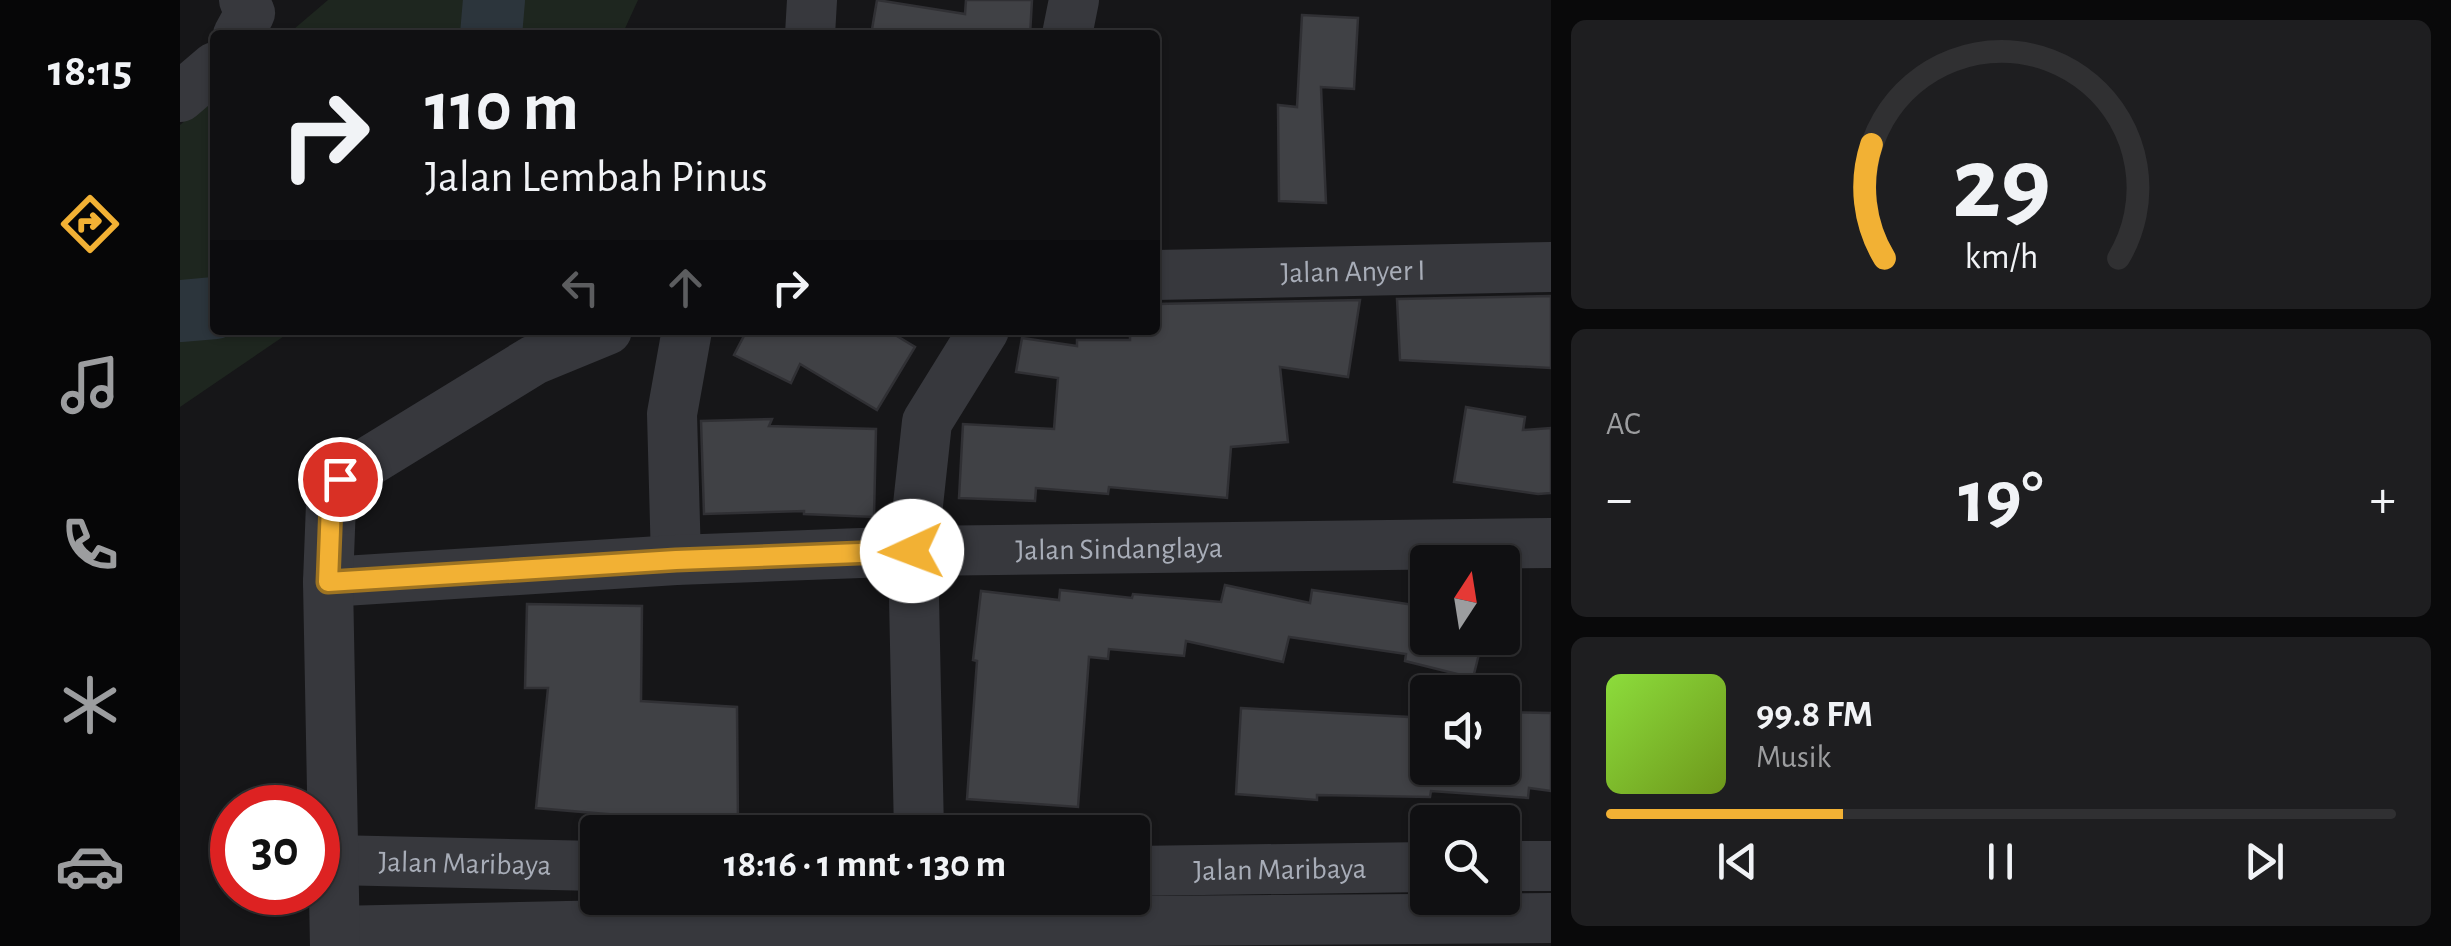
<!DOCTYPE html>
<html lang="id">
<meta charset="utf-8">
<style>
:root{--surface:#101012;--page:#1e1e20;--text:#f1f3f6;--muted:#9c9d9f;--line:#303032;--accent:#f2b134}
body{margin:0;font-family:"Alegreya Sans",sans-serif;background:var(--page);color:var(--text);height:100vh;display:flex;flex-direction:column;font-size:38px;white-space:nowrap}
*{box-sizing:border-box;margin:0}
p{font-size:32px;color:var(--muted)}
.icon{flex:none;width:55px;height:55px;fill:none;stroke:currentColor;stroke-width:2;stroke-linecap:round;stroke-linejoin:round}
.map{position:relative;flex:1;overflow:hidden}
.panel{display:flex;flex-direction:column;gap:20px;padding:20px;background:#09090a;width:900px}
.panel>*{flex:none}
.banner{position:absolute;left:30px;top:30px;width:950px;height:305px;border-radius:10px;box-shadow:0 2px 8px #0004,0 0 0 2px var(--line);background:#101012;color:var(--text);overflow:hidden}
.needle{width:65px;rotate:12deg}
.buttons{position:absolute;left:1230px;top:545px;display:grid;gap:20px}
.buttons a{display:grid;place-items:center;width:110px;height:110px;border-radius:10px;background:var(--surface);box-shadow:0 2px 8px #0004,0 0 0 2px var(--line);font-size:50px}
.speed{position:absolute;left:30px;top:785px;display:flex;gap:20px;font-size:50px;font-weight:700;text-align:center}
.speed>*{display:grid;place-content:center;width:130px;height:130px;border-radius:50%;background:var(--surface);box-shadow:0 2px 8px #0004,0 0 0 2px var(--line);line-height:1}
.speed .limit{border:15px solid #d22;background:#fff;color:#111}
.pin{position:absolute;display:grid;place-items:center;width:85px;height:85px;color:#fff;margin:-42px;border:5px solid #fff;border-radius:50%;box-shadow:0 2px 10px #0007}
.me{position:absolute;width:110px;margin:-55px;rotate:268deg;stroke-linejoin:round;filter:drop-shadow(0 0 8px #0008)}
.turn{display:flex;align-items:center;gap:35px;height:210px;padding:0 50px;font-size:45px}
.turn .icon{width:130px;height:130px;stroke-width:2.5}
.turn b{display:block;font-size:70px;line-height:85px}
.lanes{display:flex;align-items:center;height:95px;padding:0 50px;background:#0003;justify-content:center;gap:50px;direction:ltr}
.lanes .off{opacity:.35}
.big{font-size:75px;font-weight:600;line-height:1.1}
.panel .tile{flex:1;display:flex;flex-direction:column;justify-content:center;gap:15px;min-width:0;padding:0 35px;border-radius:15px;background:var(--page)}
.panel .dial{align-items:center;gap:0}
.dial svg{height:260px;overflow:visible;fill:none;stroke:var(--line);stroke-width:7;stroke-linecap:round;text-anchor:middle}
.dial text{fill:var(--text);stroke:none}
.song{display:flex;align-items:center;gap:30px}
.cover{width:120px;height:120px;border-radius:15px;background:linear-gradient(135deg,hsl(90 70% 55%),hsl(80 70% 35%))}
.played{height:10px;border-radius:5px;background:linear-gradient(90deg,var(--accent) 30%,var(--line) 30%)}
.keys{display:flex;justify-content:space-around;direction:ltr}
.heat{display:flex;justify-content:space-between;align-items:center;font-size:55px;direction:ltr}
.trip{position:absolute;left:400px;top:815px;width:570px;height:100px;border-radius:10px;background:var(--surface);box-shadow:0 2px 8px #0004,0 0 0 2px var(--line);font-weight:600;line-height:100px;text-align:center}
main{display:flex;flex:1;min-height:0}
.dock{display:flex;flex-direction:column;width:180px;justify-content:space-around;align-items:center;background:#060607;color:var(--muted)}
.dock .icon{width:70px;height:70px}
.dock .current{color:var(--accent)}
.dock b{font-size:45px;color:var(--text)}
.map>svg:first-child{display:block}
</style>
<main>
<nav class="dock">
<b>18:15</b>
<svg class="icon current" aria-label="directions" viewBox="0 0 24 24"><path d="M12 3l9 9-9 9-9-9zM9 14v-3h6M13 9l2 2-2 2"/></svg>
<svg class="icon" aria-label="music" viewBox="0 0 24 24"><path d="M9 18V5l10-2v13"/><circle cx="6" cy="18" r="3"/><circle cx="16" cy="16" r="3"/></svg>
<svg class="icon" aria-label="phone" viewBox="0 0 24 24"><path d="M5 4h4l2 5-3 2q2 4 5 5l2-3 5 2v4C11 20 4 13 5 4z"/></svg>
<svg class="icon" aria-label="climate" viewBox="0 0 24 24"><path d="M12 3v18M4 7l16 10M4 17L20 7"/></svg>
<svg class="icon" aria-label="car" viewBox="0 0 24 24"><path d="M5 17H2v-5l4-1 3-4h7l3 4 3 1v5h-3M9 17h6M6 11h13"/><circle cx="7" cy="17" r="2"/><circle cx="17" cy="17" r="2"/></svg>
</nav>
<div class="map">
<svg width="1371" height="946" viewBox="0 0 1371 946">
<rect width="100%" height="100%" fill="#161618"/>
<path fill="#1e261f" d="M148 0H458L442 35H107Z
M35 95V330H113L0 407V125Z"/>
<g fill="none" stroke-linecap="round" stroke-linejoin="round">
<path stroke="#2c353c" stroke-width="62" d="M311 35 314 0
M0 311 35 308"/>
</g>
<path fill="#404145" stroke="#303034" stroke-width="2.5" d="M697 0 785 14 786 0H852L850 35H691Z
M1122 15 1178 18 1174 89 1141 87 1146 203 1099 201 1098 105 1117 107Z
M1371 296V368L1220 360 1217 299Z
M1180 300 1168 377 1100 367 1108 442 1051 447 1047 498 929 487 928 494 856 488 855 501 779 498 783 424 874 429 878 378 836 372 842 338 897 346V340H950V330H975V304Z
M567 330H707L735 347 697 410 620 364 611 383 554 355Z
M1286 407 1345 417 1343 430 1371 428V493L1358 494 1274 482Z
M592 419 589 426 696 429 694 517 624 514V511L524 514 521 421Z
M1045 585 1130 603 1132 590 1248 607V638H1303L1293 678 1225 661 1226 654 1109 637 1103 662 1006 641 1004 656 929 649 928 659 909 657 898 807 787 799 797 661 793 660 801 591 879 600 880 590 952 598 953 594 1041 602Z
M347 604 462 606 461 701 557 707 558 825 449 819V816L356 808 368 688H345Z
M1061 708 1248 718V768H1322V712L1371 713V791L1349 788 1348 798 1251 791 1250 797 1137 795V800L1056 794Z"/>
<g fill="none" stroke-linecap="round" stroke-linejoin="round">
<g stroke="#37383d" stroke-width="50">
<path d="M58 35 70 13 64 0"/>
<path d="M630 35 632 0"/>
<path d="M887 35 894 0"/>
<path d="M0 97 35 67"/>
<path id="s1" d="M975 275 1371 267"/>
<path d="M496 560 492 414 507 330"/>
<path id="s2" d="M148 582 496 560 733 551 1371 543"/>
<path d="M739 832 733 551 747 422 804 330"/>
<path id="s3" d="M153 860 418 866"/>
<path d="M1322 866H1371"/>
<path id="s4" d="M952 871 1248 867"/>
<path d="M155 931 434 925 1371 918"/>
<path d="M155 946 148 582 151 504 160 479 354 360 427 330"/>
</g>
</g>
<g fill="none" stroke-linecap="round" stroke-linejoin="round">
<g stroke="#9d7322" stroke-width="25">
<path id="route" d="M160 479 151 504 148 582 496 560 732 551"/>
</g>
<use href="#route" stroke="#f2b134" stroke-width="18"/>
</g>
<g text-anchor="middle" stroke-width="10" stroke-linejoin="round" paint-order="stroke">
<g font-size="30" fill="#a8adb8" stroke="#111113">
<text dy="10" stroke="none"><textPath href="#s1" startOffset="198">Jalan Anyer I</textPath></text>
<text dy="10" stroke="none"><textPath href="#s2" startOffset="792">Jalan Sindanglaya</textPath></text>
<text dy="10" stroke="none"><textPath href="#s3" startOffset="132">Jalan Maribaya</textPath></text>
<text dy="10" stroke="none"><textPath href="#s4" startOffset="148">Jalan Maribaya</textPath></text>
</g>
</g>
</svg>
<div class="buttons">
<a><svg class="needle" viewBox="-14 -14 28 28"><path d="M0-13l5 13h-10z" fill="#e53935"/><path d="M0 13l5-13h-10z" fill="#9c9d9f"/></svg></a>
<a><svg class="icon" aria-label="sound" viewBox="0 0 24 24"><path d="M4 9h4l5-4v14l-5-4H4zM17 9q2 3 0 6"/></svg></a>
<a><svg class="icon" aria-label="search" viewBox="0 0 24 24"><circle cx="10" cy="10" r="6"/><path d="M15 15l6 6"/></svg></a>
</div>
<div class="speed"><div class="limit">30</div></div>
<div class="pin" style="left:160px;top:479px;background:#d93025"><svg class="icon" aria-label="arrive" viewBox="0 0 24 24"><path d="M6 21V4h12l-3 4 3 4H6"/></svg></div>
<svg class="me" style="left:732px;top:551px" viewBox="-20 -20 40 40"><circle r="19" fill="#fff"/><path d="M0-13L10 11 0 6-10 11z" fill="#f2b134"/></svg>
<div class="trip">18:16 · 1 mnt · 130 m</div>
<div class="banner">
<div class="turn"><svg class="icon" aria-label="right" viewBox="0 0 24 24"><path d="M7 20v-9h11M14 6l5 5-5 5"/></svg><div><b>110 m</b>Jalan Lembah Pinus</div></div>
<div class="lanes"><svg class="icon off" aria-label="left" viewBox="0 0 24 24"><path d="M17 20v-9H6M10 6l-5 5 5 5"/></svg><svg class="icon off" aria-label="ahead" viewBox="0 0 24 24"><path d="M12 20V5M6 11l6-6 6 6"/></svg><svg class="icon" aria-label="right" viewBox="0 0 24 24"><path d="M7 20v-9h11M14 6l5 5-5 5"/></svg></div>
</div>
</div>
<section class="panel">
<div class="tile dial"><svg viewBox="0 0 100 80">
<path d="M14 69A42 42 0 1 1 86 69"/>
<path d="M14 69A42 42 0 0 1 10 34" stroke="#f2b134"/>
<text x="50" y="56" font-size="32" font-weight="700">29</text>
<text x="50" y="72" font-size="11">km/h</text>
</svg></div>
<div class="tile"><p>AC</p>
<div class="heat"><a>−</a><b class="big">19°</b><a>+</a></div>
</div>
<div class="tile">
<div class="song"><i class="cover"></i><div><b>99.8 FM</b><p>Musik</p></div></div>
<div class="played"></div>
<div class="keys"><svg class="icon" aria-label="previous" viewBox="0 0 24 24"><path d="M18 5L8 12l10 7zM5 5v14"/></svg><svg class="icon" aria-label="pause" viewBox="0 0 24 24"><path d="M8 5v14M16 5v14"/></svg><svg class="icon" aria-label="next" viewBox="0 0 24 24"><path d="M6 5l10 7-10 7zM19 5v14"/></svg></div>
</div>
</section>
</main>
